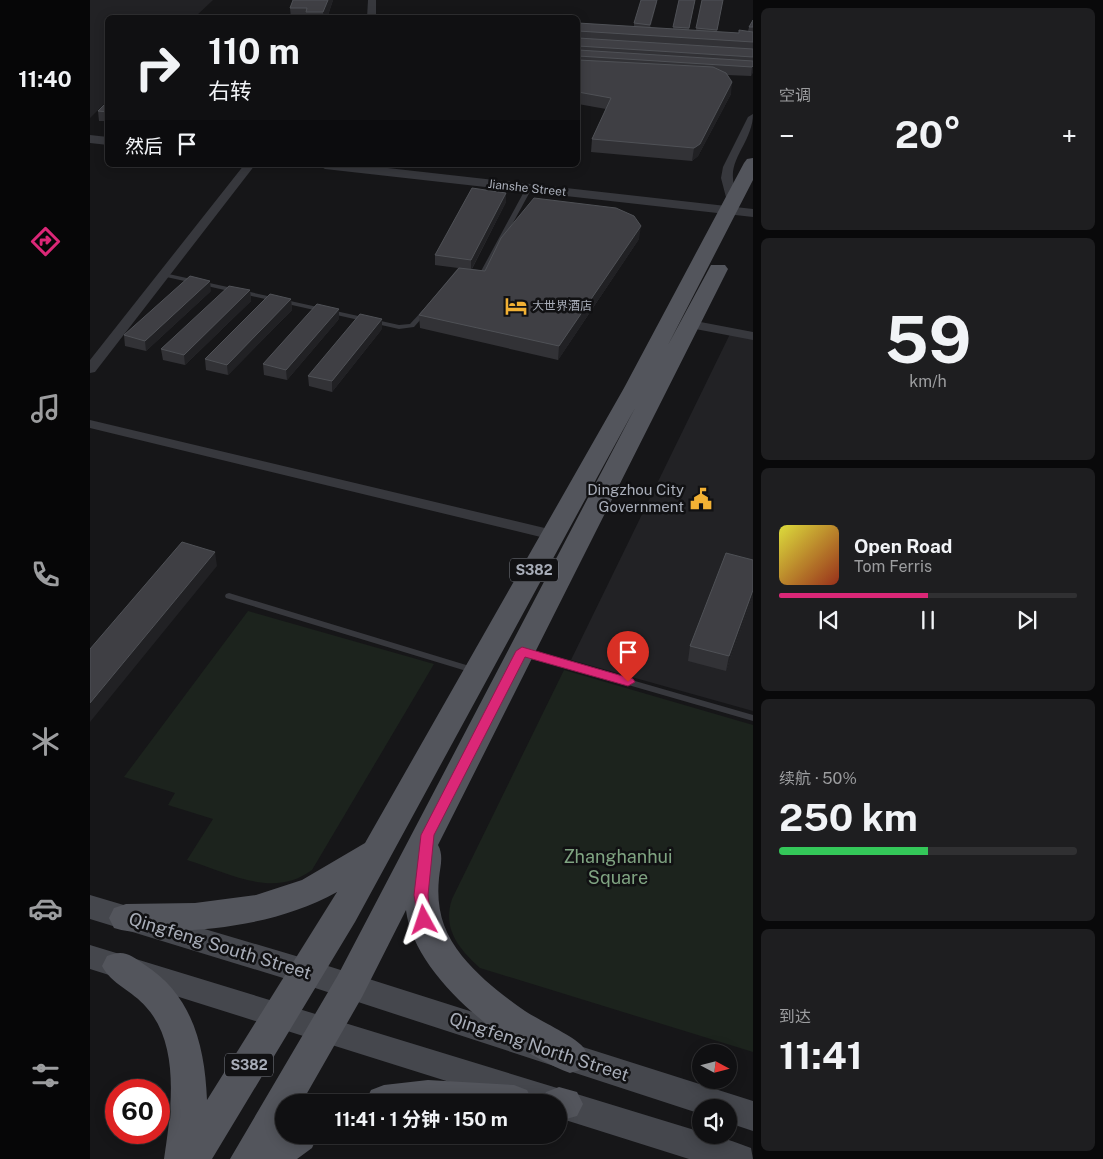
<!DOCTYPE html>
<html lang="zh">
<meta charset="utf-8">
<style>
:root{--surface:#101012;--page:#1e1e20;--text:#f1f3f6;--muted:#9c9d9f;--line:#303032;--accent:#db2777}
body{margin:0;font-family:"Public Sans","Noto Sans SC",sans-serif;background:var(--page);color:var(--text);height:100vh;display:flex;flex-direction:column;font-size:19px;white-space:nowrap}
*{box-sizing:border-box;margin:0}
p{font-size:16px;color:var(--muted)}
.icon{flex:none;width:28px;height:28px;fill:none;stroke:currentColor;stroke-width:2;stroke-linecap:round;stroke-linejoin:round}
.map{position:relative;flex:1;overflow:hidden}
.details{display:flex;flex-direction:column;gap:8px;padding:8px;background:#09090a;width:350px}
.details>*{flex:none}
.hud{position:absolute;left:15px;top:15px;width:475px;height:152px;border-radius:8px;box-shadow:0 2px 12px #0003,0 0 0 1px var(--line);background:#101012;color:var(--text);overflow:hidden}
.needle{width:32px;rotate:97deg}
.buttons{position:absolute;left:602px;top:1044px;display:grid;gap:10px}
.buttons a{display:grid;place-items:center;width:45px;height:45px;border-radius:50%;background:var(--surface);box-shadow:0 2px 12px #0003,0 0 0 1px var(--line);font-size:25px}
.speed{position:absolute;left:15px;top:1079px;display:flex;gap:10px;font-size:25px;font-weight:700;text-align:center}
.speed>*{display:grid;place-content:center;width:65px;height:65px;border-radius:50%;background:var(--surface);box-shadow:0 2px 12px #0003,0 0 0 1px var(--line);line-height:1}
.speed .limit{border:8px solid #d22;background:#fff;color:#111}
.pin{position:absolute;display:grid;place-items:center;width:42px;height:42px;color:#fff;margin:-51px -21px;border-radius:50% 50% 50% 0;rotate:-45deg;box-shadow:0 0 5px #0007}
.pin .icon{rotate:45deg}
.me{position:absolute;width:55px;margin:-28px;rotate:355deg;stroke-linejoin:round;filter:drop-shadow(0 0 4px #0008)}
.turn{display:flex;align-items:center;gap:18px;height:105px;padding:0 20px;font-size:22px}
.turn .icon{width:65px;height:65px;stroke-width:2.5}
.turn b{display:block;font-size:35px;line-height:42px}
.then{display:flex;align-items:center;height:48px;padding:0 20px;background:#0003;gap:10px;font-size:19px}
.big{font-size:38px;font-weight:700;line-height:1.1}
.details .card{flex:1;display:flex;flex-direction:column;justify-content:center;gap:8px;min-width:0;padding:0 18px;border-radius:8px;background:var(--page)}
.details .dial{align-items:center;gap:0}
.dial b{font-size:65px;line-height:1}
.song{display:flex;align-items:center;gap:15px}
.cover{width:60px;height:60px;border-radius:8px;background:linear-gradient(135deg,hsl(60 70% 55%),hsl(10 70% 35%))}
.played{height:5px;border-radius:2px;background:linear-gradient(90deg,var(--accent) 50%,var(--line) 50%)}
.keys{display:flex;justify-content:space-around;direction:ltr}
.heat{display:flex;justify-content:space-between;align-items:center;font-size:28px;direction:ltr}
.charge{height:8px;border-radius:4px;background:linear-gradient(90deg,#34c759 50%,var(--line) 0)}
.trip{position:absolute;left:185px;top:1094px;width:292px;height:50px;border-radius:25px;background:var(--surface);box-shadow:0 2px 12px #0003,0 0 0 1px var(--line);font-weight:700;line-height:50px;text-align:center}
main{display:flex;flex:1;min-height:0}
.dock{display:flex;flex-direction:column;width:90px;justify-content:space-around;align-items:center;background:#060607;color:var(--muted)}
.dock .icon{width:35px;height:35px}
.dock .on{color:var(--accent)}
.dock b{font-size:22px;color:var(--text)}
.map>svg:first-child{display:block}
</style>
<main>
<nav class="dock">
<b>11:40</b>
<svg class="icon on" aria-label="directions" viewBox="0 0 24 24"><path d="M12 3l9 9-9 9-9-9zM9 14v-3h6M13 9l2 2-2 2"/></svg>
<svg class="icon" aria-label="music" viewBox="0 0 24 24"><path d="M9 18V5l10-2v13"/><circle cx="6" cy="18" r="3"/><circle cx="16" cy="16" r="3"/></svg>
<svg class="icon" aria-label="phone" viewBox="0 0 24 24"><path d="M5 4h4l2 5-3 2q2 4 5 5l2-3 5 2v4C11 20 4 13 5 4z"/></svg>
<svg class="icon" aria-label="climate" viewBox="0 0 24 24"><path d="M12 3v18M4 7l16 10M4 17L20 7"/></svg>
<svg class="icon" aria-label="car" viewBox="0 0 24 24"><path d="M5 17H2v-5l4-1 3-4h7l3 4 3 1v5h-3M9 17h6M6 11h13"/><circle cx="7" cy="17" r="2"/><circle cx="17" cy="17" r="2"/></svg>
<svg class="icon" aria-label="filters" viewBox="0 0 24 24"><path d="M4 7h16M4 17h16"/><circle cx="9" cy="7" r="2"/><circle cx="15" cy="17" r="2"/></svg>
</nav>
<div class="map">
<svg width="663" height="1159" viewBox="0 0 663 1159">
<rect width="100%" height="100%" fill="#161618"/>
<path fill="#222225" d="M0 0H123L105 17 18 18 17 101 0 118Z
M640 334 663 339V711L481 660Z"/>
<path fill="#1c231d" d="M158 611 344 664 222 870C183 899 139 873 97 860L123 819 78 805 85 793 34 777Z
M474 670 663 725V1052L390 968C369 949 352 929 362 899Z"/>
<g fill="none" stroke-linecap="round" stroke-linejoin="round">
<path fill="#37383d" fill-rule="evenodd" d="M439 186 442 188 395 274 390 277H386L385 276 390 273 436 188Z
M74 273 309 325 320 324 333 310 335 309 338 311 324 327 309 329 72 276 71 275Z
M139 593 386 668 387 670 386 672 383 673 136 598 135 596 136 594Z
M434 649 663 715V721L431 654 430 652Z"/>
<path fill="#37383d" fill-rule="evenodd" d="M278 0H286V18H277Z
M663 114C663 139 641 157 643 178 643 185 647 194 649 201L643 204 637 201 631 178 633 167 658 117Z
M154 165H165L5 372 0 373V360Z
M600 320 663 332V340L595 327 594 324Z
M0 420 463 530 471 535 463 540 0 428Z"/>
<path fill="#37383d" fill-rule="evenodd" d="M0 135 18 137V145L0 143Z
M228 165H271L663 209V217L235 169Z"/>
<path fill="#45474d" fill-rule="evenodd" d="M0 895 216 959 663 1101V1131L639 1123V1108H611V1114L216 985 0 919Z
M0 945 611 1132V1135C628 1135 645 1142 661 1148L663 1159H599L469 1118V1102H423L0 969Z"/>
<path fill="#53555c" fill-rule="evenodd" d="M663 158V180L578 345 621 265H635L638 269 348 845C354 856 350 867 349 878 346 909 353 932 372 956 390 978 412 995 435 1011 447 1019 487 1038 493 1047 495 1049 497 1054 498 1057L493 1069 480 1073C420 1051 324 978 316 910L272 997 212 1102H194V1135H228L222 1148 207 1159H140L248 975 545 408 265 922 122 1159H74C81 1112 91 1045 56 1007 43 991 21 984 12 966L17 956C34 949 41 955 55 965 102 995 115 1046 117 1100L247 892C196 920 139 929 81 931 62 932 42 934 24 928L19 918 24 908 36 904 105 903 166 895 212 880 275 843 534 388 654 163 657 159Z
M338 1080 424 1085 437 1090 443 1102H275L281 1090 294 1085Z
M469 1087 487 1092 493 1104 487 1116 469 1121V1102H451L456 1092Z"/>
</g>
<path fill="#323236" d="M243 0 237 18H201L200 8Z
M589 0H605L599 30H606L612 0H633L627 32 648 33 658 31 659 27 663 20V72L661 76 637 75 641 94 608 156 602 161 501 152 502 139 516 109 488 104V23L544 27V23L567 2 560 28 583 29Z
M18 102V121H9L8 111Z
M416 193V202L382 269 395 271 549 239 468 360 330 328 329 315 368 268 345 265V255Z
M160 290 161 301 95 365 73 360 71 349Z
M121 291 56 351 35 346 34 335Z
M201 299 202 310 138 375 116 370 115 359Z
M249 319 197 380 174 375 173 364Z
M292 329 242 392 219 386 218 376Z
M663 560V596L636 671 598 661 600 646Z"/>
<path fill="#212124" d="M238 0H243L237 18H234L233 12Z
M567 0V2L560 30V25Z
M663 66V72L661 76 662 67Z
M642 82 641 94 608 156 602 161 604 148Z
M416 193V202L381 270V260Z
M551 226 549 239 468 360 469 346Z
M120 281 121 291 56 351 55 341Z
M160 290 161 301 95 365 94 355Z
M201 299 202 310 138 375 137 365Z
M249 309V319L197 380 196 370Z
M292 319V329L242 392V381Z
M125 552 127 566 0 722V703Z
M663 590V596L636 671 639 656Z"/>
<path fill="#3f3f44" stroke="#4f5156" d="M203 0H238L233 12H216L217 8H200Z
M551 0H567L560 25 544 23Z
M589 0H605L599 28 583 27Z
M612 0H633L627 30 606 28Z
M663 20V27H659Z
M488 23 649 33V30L663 32V42L488 31Z
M488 38 663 49V57L488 46Z
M488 50 663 61V66L662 67 488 56Z
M488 60 623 67 636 73 642 82 610 144 604 148 502 139 521 98 488 92Z
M17 102 18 112 8 111Z
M382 188 416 193 381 260 345 255Z
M444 198 526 208 544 216 551 226 469 346 329 315 369 268 395 271 411 238Z
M100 276 120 281 55 341 34 335Z
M139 286 160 290 94 355 71 349Z
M180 294 201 299 137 365 115 359Z
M227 304 249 309 196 370 173 364Z
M270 314 292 319 242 381 218 376Z
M92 542 125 552 0 703V649Z
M636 553 663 560V590L639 656 600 646Z"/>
<path fill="#db2777" stroke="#8e194d" d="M432 647 543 679 545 682 538 686 435 657 344 835 338 895 341 920 339 925 334 927 329 925 324 895 331 835 426 651Z"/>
<defs>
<g id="hotel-bare" transform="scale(1.725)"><path d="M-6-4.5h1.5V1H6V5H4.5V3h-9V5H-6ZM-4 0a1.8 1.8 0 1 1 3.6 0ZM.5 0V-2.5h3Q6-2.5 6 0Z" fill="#f2b134" stroke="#111113" stroke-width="2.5" paint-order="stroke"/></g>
<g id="civic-bare" transform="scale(1.725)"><path d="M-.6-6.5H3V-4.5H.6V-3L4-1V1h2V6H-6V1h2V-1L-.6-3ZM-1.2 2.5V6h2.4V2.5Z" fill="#f2b134" stroke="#111113" stroke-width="2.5" paint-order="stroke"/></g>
</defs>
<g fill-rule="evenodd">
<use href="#hotel-bare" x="426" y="306"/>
<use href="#civic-bare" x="611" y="499"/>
</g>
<g text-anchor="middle" stroke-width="5" stroke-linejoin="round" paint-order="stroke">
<g font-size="12" fill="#a8adb8" stroke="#111113">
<text transform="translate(437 188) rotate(6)" y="4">Jianshe Street</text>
</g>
<g font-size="12" fill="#a8adb8" stroke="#111113" text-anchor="start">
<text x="442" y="310">大世界酒店</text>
</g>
<g fill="#111113" stroke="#7b7e86" stroke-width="1">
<rect x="420" y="558.5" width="48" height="23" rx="4"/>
<rect x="135" y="1053.5" width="48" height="23" rx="4"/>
</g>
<g font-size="14" font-weight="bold" fill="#a8adb8">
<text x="444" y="575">S382</text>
<text x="159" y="1070">S382</text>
</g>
<g font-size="15" fill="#a8adb8" stroke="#111113" text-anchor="end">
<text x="594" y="495">Dingzhou City<tspan x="594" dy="17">Government</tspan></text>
</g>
<g font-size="18" fill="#7fa381" stroke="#111113">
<text x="528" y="863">Zhanghanhui<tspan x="528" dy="21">Square</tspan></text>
</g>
<g font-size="18" fill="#a8adb8" stroke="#111113">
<text transform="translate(130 946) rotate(17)" y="6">Qingfeng South Street</text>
<text transform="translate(449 1047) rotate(18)" y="6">Qingfeng North Street</text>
</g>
</g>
</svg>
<div class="buttons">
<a><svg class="needle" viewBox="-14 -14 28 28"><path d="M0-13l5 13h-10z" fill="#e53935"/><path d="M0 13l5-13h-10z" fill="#9c9d9f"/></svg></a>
<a><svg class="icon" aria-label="sound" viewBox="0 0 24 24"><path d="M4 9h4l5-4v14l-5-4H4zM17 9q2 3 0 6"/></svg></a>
</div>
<div class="speed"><div class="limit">60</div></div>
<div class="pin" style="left:538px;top:682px;background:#d93025"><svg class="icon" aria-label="arrive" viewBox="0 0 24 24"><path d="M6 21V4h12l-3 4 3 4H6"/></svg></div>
<svg class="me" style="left:334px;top:920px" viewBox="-20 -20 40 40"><path d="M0-17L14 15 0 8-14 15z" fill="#db2777" stroke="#fff" stroke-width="4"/></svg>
<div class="trip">11:41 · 1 分钟 · 150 m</div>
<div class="hud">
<div class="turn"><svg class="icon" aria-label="right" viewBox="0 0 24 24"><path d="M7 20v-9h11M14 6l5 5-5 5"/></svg><div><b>110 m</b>右转</div></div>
<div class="then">然后<svg class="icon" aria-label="arrive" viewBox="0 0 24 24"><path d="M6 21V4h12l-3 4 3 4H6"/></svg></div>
</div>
</div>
<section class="details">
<div class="card"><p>空调</p>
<div class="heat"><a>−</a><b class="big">20°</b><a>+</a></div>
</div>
<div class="card dial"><b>59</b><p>km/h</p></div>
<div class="card">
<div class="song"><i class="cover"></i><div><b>Open Road</b><p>Tom Ferris</p></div></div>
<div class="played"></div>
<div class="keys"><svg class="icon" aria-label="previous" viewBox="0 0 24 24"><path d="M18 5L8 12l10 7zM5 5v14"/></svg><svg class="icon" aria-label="pause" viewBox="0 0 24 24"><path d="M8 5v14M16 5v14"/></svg><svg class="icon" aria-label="next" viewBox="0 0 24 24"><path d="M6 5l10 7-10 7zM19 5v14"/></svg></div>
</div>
<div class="card"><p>续航 · 50%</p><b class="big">250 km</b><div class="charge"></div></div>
<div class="card"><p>到达</p><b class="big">11:41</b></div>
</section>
</main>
